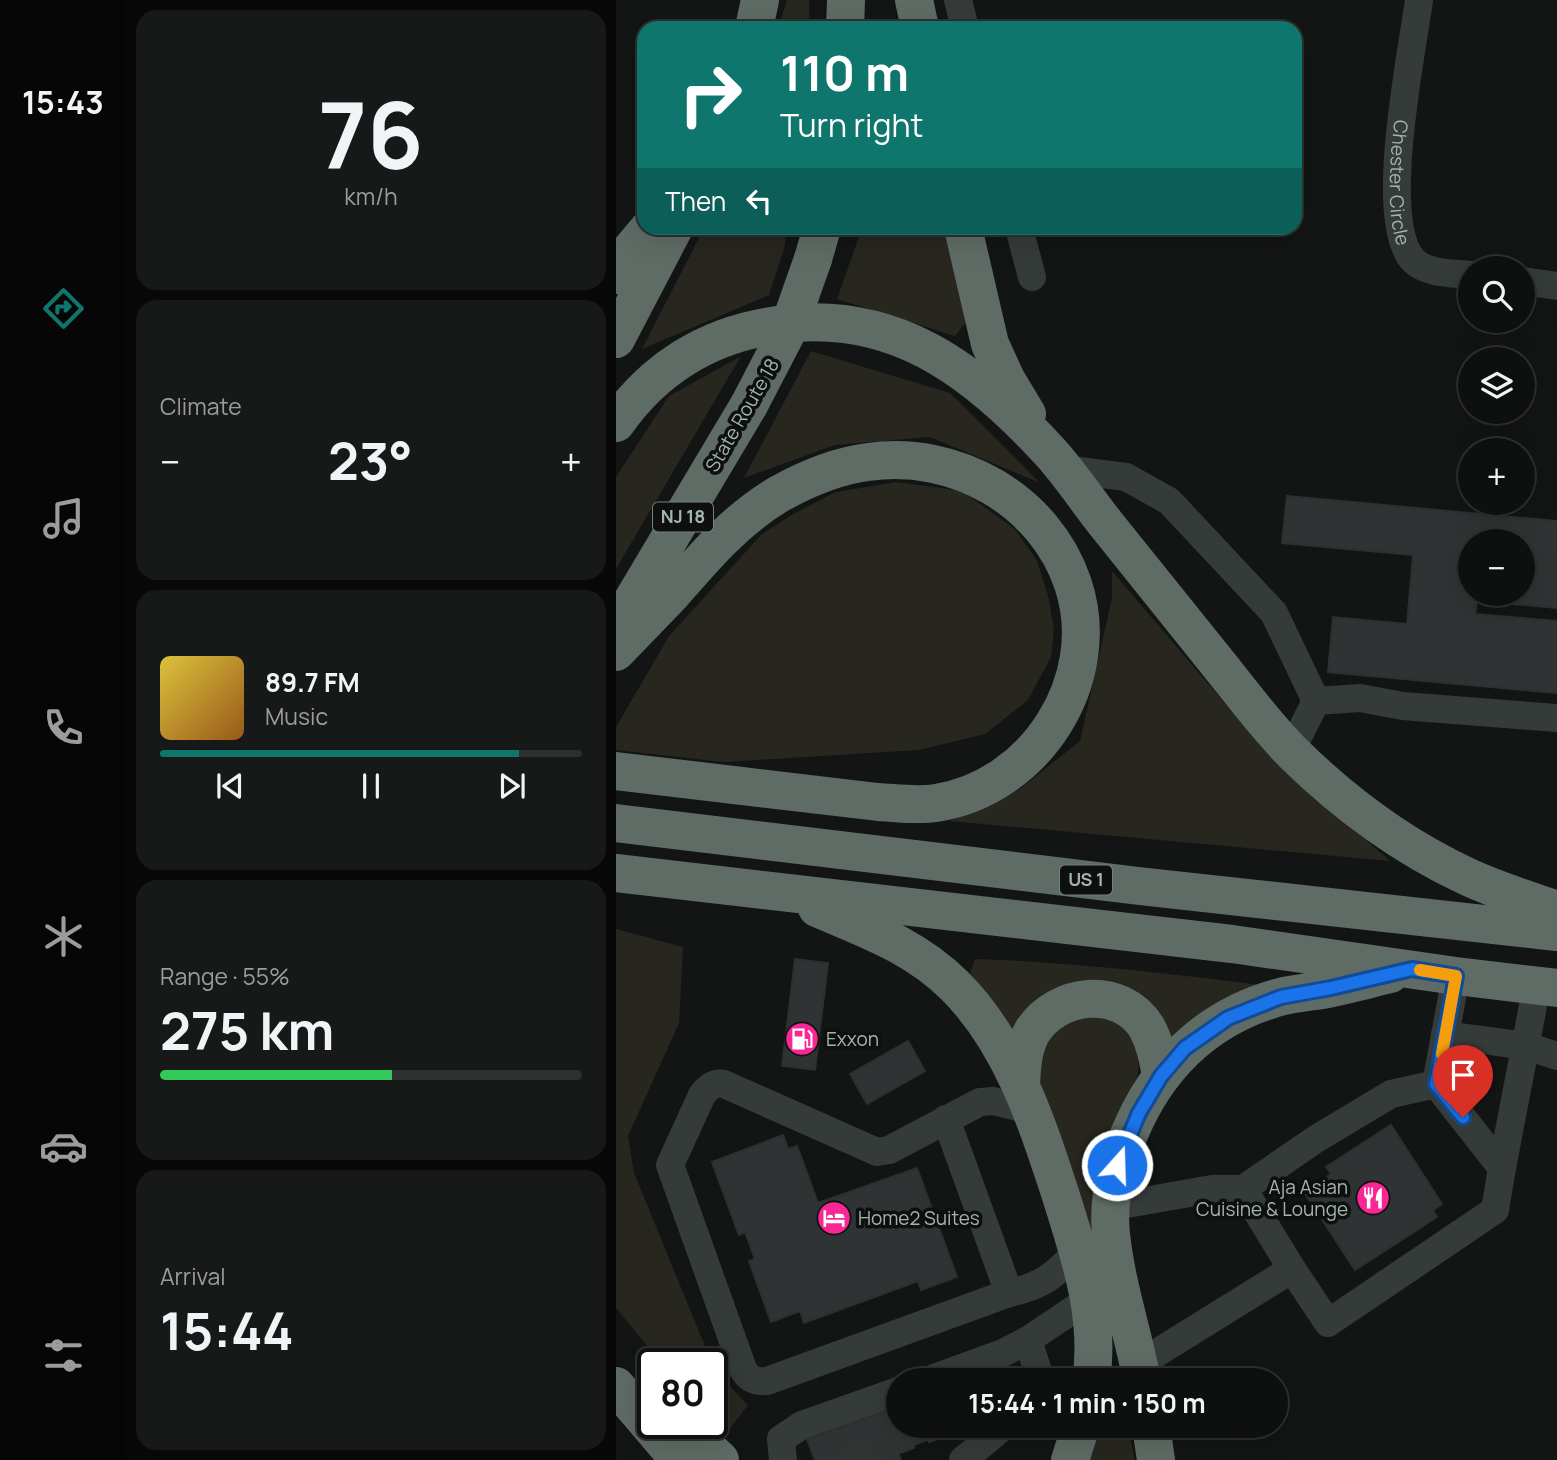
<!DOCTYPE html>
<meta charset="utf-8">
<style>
:root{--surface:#0e0f0f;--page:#171818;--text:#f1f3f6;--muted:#9b9c9e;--line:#2e2f2f;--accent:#0f766e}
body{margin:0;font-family:Manrope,sans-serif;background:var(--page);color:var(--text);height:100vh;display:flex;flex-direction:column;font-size:26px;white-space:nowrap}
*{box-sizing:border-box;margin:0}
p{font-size:23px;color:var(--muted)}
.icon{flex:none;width:38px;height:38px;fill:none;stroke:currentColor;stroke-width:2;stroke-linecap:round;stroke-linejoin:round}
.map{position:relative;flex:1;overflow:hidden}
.panel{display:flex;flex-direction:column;gap:10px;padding:10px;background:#080808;width:490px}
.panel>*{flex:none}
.banner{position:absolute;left:21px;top:21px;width:665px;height:214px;border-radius:21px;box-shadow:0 7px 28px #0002,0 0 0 2px var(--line);background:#0f766e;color:#fff;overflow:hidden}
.fabs{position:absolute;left:842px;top:256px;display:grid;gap:14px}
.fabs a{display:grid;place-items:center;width:77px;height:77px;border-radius:50%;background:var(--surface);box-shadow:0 7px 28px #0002,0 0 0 2px var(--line);font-size:35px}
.speed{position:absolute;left:21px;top:1348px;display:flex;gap:14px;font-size:35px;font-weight:700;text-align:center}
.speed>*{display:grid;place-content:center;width:91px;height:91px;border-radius:50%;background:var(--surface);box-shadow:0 7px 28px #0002,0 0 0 2px var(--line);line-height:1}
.speed .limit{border:4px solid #111;border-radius:10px;background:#fff;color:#111}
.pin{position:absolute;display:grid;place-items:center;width:60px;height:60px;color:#fff;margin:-72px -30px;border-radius:50% 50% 50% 0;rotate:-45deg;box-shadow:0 0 7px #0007}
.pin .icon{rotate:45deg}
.me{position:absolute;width:77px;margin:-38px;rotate:20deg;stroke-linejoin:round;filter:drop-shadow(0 0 5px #0008)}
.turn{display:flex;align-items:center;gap:24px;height:147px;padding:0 28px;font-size:32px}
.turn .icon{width:91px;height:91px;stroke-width:2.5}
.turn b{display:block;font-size:49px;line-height:60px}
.then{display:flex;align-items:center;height:66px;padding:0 28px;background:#0003;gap:14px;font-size:26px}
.big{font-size:52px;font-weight:700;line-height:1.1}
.panel .widget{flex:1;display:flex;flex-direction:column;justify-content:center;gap:10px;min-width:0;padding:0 24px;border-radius:21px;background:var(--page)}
.panel .dial{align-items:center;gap:0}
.dial b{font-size:91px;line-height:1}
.song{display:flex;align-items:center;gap:21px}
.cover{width:84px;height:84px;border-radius:10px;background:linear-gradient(135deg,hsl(50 70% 55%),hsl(30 70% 35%))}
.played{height:7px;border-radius:4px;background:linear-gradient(90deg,var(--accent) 85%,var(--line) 85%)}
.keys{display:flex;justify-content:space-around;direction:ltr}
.heat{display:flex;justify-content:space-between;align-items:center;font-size:38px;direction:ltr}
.charge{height:10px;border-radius:5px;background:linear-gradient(90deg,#34c759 55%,var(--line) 0)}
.trip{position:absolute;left:270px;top:1368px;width:402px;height:70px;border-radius:35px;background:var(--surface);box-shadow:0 7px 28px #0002,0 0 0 2px var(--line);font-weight:700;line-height:70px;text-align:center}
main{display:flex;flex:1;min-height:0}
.tab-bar{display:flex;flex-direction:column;width:126px;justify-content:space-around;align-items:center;background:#060606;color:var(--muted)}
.tab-bar .icon{width:49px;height:49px}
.tab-bar .on{color:var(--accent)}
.tab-bar b{font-size:32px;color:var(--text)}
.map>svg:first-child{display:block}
</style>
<main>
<nav class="tab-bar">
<b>15:43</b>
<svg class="icon on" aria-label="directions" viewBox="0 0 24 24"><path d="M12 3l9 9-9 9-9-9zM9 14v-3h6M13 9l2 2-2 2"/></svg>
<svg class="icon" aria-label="music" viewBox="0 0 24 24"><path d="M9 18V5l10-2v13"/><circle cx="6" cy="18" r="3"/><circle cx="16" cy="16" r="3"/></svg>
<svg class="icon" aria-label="phone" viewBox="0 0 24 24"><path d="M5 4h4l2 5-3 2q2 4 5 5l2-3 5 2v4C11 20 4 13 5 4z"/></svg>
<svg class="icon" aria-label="climate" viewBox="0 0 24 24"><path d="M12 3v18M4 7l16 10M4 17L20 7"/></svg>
<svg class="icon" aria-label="car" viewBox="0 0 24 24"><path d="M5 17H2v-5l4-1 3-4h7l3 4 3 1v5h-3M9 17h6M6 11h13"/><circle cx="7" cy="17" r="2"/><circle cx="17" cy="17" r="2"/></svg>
<svg class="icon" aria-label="filters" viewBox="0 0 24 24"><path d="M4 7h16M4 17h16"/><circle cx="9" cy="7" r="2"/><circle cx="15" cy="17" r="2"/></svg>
</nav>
<section class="panel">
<div class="widget dial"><b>76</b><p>km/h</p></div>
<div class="widget"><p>Climate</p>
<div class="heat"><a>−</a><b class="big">23°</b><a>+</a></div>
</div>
<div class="widget">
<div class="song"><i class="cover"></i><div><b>89.7 FM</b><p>Music</p></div></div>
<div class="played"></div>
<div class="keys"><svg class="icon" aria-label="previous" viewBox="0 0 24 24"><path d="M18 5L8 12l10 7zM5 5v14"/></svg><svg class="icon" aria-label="pause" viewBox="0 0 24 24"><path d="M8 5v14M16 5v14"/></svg><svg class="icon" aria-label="next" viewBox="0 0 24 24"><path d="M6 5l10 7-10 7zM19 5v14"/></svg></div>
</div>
<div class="widget"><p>Range · 55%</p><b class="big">275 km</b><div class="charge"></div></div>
<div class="widget"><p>Arrival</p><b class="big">15:44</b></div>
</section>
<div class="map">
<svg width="941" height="1460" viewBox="0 0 941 1460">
<rect width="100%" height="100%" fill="#131414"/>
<path fill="#27261f" d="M171 0H193L194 28H162Z
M88 228H171L168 249 153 295 26 349Z
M246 228H333L354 317 339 336 221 299Z
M195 351 334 393 424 483 314 437 219 445 128 478Z
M125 356 0 569V477L53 396Z
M281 482 346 491 399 529 421 561 432 595 438 630 435 657 412 700 369 734 303 750 108 762 0 750V727L53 636 145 535 177 514 220 492Z
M496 571 653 755 774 861 333 821 404 789 464 741 496 598Z
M0 929 67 947 63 1023 12 1136 18 1173 96 1363H45L0 1308Z
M359 959C458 962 556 974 655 986L553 1043 515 994 399 1038 354 974Z
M472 1015C480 1017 491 1017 498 1021 516 1030 527 1058 521 1077 513 1102 495 1125 486 1151 477 1181 478 1212 478 1243L431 1112 419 1065 437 1028Z
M96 1364 100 1372 132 1405 106 1439 93 1423H96Z
M475 1426H512L519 1460H467Z"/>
<path fill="#2f3333" stroke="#2c3030" stroke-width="2" fill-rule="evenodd" d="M671 496 941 521V608L861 601 859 614 941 621V693L712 672 717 617 791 624 797 555 666 543ZM854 541H906V593H854Z
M179 959 212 963 199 1070 166 1066Z
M292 1041 309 1071 251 1104 234 1074Z
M775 1125 826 1204 817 1210 821 1217 739 1270 688 1192 715 1174 710 1167Z
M167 1135 172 1149 181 1146 202 1203 301 1168 341 1277 305 1290 302 1281 188 1323 184 1311 155 1322 133 1261 139 1259 129 1232 123 1235 96 1162Z
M379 1370 384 1381H350Z
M282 1406V1426H350L281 1451 285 1460H199L191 1439Z"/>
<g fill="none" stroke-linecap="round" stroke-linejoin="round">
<path stroke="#303432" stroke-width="28" stroke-dasharray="28 14" stroke-linecap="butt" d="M229 1460 319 1426"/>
<g stroke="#353b39" stroke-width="28">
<path d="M342 0 349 28"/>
<path id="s1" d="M803 0C796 53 760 224 798 261 812 274 836 273 854 275"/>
<path d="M403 228 416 277"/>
<path d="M906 281 941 286"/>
<path d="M447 469 510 477 553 501 658 613 700 701"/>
<path d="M675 751 700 701 744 698 787 706 941 718"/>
<path d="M829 1035 910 1046 941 1056"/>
<path d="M820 1084 775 1094 700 1139 627 1189 676 1269 712 1323 879 1210 886 1168 820 1084 840 976"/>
<path d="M414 1110 377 1101 364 1102 273 1150 261 1152 108 1084C98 1082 92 1087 86 1095L54 1165 127 1369C132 1379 139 1382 151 1381L393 1293C426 1286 438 1276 461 1252"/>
<path d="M330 1119 393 1293"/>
<path d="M886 1168 921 985"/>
<path d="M494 1207 596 1189H627"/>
<path d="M412 1340 425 1381"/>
<path d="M523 1364 676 1269"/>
<path d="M310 1381 387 1353 412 1340 473 1299"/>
<path d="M167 1460 165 1439 186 1425 282 1391"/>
<path d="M347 1460 388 1426"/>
</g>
<path stroke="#5f6b65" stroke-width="38" d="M298 0 304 28
M138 28 144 0
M229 28 230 0
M347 228 374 344 390 379 411 414
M197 259 206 228
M0 275 9 257 33 228
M0 339 58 228
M0 423C37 370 90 336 155 326 274 306 357 368 434 452 454 474 471 500 490 524 526 569 563 615 600 661 625 692 649 725 678 754 728 803 786 846 850 876 879 890 911 899 941 910
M0 628 133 405
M0 652C18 633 37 614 55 595 88 557 119 520 163 494 190 479 220 466 252 462 339 449 429 500 457 584 489 680 419 788 320 803 301 806 281 803 262 802L0 771
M0 823 523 886 941 932
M0 873 616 944 840 976 941 988
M201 908C252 930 299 946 339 986 395 1042 420 1120 444 1193 463 1254 485 1316 475 1381
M405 1084C406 1066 407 1048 416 1032 441 992 505 985 531 1028 539 1043 542 1059 545 1076
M526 1381C517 1332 500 1284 495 1234 491 1195 502 1157 519 1121 548 1059 597 1015 664 997 679 993 696 992 711 989 732 985 753 979 774 974
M0 1386 63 1460
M64 1423 104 1460
M535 1426 540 1460
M454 1460 465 1426"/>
<path stroke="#5f6b65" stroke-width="38" d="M133 405 172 330 197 259"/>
</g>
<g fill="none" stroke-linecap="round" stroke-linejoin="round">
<g stroke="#114b97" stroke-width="18">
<path id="route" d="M501 1165 523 1113 545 1076 569 1048 612 1018 665 997 715 988 796 969 840 976 820 1084 847 1117"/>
</g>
<use href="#route" stroke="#1a73e8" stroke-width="12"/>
<path stroke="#f59e0b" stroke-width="12" d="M804 970 840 976 826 1054"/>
</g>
<defs>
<g id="fuel-disc" transform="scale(1.75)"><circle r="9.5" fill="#f92695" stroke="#0e0f0f"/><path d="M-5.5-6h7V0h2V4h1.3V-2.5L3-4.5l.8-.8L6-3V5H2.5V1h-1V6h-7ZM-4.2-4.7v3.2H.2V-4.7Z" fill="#fff"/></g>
<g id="restaurant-disc" transform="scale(1.75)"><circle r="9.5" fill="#f92695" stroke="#0e0f0f"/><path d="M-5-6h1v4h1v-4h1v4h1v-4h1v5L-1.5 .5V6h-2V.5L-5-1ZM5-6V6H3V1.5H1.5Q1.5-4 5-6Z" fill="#fff"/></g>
<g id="hotel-disc" transform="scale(1.75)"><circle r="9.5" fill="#f92695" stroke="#0e0f0f"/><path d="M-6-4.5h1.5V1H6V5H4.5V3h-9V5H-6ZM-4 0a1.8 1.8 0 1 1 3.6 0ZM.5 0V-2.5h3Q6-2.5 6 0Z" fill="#fff"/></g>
</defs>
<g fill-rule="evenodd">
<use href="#fuel-disc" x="186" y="1039"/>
<use href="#restaurant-disc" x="757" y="1198"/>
<use href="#hotel-disc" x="218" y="1218"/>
</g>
<g text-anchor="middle" stroke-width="7" stroke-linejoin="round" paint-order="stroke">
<g fill="#0e0f0f" stroke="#76837d" stroke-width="2">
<rect x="37" y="502.5" width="60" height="29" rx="5"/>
<rect x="444" y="865.5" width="52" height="29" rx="5"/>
</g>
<g font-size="18" font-weight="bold" fill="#a3b5ac">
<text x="67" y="523">NJ 18</text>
<text x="470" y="886">US 1</text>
</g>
<g font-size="19" fill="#a3b5ac" stroke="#0e0f0f">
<text dy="7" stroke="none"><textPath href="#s1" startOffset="184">Chester Circle</textPath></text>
<text transform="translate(126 415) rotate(-60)" y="7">State Route 18</text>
</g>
<g font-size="19" fill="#a3b5ac" stroke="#0e0f0f" text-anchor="start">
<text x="210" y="1046">Exxon</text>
<text x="732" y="1194" text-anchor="end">Aja Asian<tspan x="732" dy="22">Cuisine &amp; Lounge</tspan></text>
<text x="242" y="1225">Home2 Suites</text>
</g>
</g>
</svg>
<div class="fabs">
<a><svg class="icon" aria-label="search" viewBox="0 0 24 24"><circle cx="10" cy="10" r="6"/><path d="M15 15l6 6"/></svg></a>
<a><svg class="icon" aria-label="layers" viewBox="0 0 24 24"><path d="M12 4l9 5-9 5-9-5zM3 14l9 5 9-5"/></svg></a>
<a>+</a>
<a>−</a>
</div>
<div class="speed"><div class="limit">80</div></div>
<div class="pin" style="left:847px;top:1117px;background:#d93025"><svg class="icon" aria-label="arrive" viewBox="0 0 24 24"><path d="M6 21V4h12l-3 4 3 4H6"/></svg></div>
<svg class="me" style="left:501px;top:1165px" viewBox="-20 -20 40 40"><circle r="17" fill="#1a73e8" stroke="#fff" stroke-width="3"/><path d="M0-11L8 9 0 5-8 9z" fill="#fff"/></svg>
<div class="trip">15:44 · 1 min · 150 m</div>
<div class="banner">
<div class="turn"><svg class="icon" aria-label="right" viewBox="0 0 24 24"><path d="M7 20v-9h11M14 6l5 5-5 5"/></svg><div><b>110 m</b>Turn right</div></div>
<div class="then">Then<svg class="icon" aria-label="left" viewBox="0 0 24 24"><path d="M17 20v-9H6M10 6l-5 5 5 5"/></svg></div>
</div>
</div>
</main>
